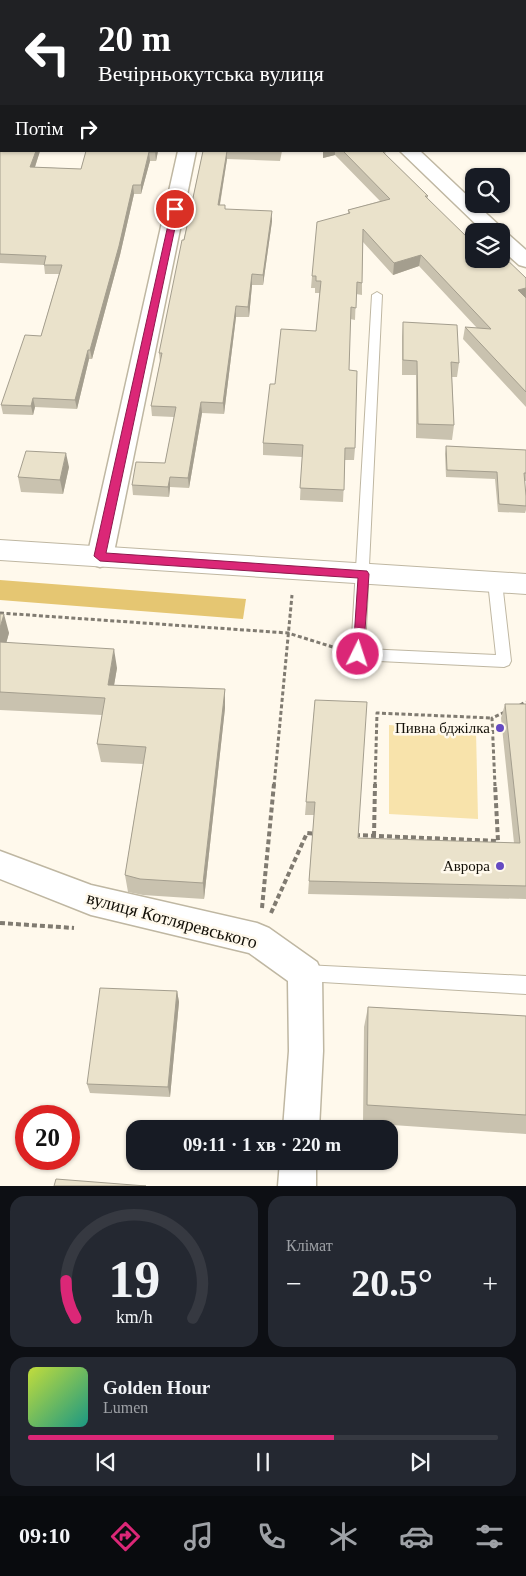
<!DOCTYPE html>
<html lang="uk">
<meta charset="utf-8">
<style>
:root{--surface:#171b24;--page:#242831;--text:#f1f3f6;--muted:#9ea1a6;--line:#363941;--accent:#db2777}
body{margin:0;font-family:Georgia,serif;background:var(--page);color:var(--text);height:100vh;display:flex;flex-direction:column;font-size:19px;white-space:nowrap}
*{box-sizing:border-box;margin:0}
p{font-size:16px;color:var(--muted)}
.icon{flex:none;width:28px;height:28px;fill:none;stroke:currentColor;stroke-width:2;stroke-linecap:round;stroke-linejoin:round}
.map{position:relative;height:1186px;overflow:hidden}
.details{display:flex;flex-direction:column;gap:10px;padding:10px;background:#0d0f14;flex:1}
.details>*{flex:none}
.top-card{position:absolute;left:0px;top:0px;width:526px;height:152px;box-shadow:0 1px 4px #0004;background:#202124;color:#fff;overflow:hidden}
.fabs{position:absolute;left:465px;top:168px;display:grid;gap:10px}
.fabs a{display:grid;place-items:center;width:45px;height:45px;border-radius:10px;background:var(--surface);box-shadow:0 1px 4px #0004;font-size:25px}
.speed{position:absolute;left:15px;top:1105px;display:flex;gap:10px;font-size:25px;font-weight:700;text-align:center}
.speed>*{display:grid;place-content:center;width:65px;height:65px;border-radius:50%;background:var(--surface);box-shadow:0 1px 4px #0004;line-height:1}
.speed .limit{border:8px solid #d22;background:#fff;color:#111}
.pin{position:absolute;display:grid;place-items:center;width:42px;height:42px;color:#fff;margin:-21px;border:2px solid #fff;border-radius:50%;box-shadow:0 1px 5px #0007}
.me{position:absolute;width:55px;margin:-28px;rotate:4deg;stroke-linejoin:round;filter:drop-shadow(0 0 4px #0008)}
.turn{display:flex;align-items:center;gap:18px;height:105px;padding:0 15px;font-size:22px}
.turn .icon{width:65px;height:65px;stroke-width:2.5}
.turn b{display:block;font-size:35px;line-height:42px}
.then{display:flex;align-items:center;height:48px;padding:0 15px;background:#0003;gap:10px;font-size:19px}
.big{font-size:38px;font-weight:700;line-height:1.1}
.details .tile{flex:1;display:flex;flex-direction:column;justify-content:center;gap:8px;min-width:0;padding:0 18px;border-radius:15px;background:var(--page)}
.details .dial{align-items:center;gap:0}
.dial svg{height:130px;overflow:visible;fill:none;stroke:var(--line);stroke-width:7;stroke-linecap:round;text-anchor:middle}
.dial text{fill:var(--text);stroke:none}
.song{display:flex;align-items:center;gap:15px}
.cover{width:60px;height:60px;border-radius:8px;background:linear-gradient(135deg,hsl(70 70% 55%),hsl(170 70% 35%))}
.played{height:5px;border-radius:2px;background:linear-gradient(90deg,var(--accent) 65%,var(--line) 65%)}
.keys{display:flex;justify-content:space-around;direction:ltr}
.heat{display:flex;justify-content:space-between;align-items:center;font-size:28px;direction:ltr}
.details .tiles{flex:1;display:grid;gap:10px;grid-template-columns:1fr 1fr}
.tile:last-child{grid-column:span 2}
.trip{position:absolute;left:126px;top:1120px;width:272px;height:50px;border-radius:15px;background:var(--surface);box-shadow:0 1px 4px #0004;font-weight:700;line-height:50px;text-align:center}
.menu{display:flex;height:80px;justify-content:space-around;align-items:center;background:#090b0e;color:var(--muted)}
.menu .icon{width:35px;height:35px}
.menu .active{color:var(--accent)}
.menu b{font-size:22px;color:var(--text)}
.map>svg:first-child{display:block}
</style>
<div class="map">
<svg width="526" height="1186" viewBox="0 0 526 1186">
<rect width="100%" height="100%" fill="#fff9ec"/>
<path fill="#f8e3ab" d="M389 725 476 731 478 819 389 814Z"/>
<path fill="#e5c672" d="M0 580 246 599 243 619 0 600Z"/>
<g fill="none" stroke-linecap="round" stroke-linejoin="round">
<g stroke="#bfb7a2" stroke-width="2">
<path id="lane" d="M456 0H465L466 1H457Z
M525 45 526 46V52L525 51Z
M377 292 382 295 365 649 496 655 488 582 490 578 495 577 500 578 502 582 511 661 509 665 504 667 358 660 353 658 351 654 372 295Z
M305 965 526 976V994L305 981 299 979 296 973 299 967Z"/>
</g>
<g stroke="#bfb7a2" stroke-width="3">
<path id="street" d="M212 0H228V1H213Z
M241 0H257L258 1H242Z
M1 8V20L0 21V9Z
M178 151H196L113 557 109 564 100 567 91 564 87 557Z
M400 151H420L474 202V204H476L501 227 503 233 508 234 526 250V267L519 265 501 249V231H483Z
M0 851 91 885 257 923 269 928 317 962 322 973 323 1051 319 1129H283L289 1051 288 981 249 953 91 915 0 879Z
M280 1161H316V1186H278Z"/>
</g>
<g stroke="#bfb7a2" stroke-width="2">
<path id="secondary" d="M0 540 526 574V594L0 560Z"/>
</g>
<path stroke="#807b71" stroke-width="3" stroke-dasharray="4 2.5" stroke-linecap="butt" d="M0 613 288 633 336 648
M520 705 526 702
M274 786 292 595
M375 786 377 713 492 718
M495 786 492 718 505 712"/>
<path stroke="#807b71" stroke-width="4" stroke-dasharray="5 3" stroke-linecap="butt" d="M355 835 498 841 495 784
M374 836 375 784
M262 908 274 784
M271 913 307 833 316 834
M0 923 74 928"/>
<use href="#lane" fill="#fff" fill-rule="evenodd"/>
<use href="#street" fill="#fff" fill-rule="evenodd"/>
<use href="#secondary" fill="#fff" fill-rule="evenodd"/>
</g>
<path fill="#c9c2af" d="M324 0H395L397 1H324Z
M525 77 526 78V134L525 133Z
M0 97 1 151H40L35 167 81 169 86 151H158L156 161H150L141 194H134L120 255 92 359H89L77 409 35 407 33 415 3 414 1 405 41 336 59 274H45L44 265 0 263V264Z
M203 151H282L280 161 227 159 220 205 225 209 272 221 263 285H252L249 317H236L224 414 202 413 189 488 170 487 169 497 133 495 132 485 165 463 174 417 152 416 151 406 160 362 159 353Z
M323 151H386L385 154 428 196 427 199 469 239 526 278V407L463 339 465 327 477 328 419 266 393 275 363 242 362 283V295L356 294 355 320 350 319 349 370 355 448 354 460H345L343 502 300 500 302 457 263 455V443L275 384 316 331 320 293H315V288H311L312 276 348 213V210L380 201 335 155 323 158Z
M403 322 459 363 457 377H452L454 425 452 440 416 438V375H402V337Z
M446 446 526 450V481H524L526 496V510L525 513 498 512 495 479 446 477 445 454Z
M69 467 63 494 21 492 18 477Z
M0 614 9 633 6 643 117 668 114 685 225 689V708L204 899 143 895 128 892 125 875 143 764 101 762 97 744 102 715 0 710Z
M315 700 358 838 514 843 501 718 505 704H526V899L308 894 314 815H305Z
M177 991 179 1002 170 1097 90 1093 87 1084Z
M368 1007 526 1016V1134L363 1123 364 1027Z"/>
<path fill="#a49e8e" d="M36 151H40L32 176 30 167Z
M155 151H158L156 161Z
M227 151V159L218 215V205Z
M323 151H335V155L323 158Z
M149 152 150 161 141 194V185Z
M133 185 134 194 120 255 92 359 90 350Z
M272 211V221L263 285V275Z
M421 255 419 266 393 275 394 263Z
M252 274V285L249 317 248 307Z
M526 288V299L518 290Z
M236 306V317L224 414 223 403Z
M88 350 89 359 77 409 75 400Z
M33 398 35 407 33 415 31 406Z
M201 402 202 413 189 488 188 478Z
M66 453 69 467 63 494 60 480Z
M170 477V487L169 497 168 487Z
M4 614 9 633 0 666V628Z
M114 649 117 668 111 703 108 685Z
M225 689V708L204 899 203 883Z
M177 991 179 1002 170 1097 168 1087Z"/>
<path fill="#eae2cb" stroke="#a49e8e" d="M39 0H192L191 1H38Z
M355 0H395L397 1H356Z
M525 77 526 78V105H525Z
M1 94V151H36L30 167 81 169 86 151H155V152H149L141 185H133L119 246 90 350H88L75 400 33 398 31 406 1 405 25 335 41 336 62 265H44L46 256 0 254V97Z
M203 151H227L218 205H225V209L272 211 263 275 252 274 248 307 236 306 223 403 201 402 188 478 170 477 168 487 132 485 136 462 165 463 176 407 151 406 162 353H159L182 240H184Z
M343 151H382L428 196H425L469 239 474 238V259H501V254L526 278V288L518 290 526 298V392L465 327 491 329 421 255 394 263 363 229 362 283 357 282 356 308 351 307 349 370 357 371 355 448H345L344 490 300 488 303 445 263 443 270 384H275L281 329 316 331 321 281H316V276H312L317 222 350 213 348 210 390 199Z
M403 322 457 325 459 363 451 362 454 425 418 424 417 361 403 360Z
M446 446 526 450V473H524L526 496V506L499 504 497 472 447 470Z
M26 451 66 453 60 480 18 477Z
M0 614H4L0 628Z
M0 642 114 649 108 685 225 689 203 883 140 879 125 875 146 747 97 744 105 698 0 692Z
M315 700 367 702 358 838 520 843 505 704H526V886L309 881 315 802H306Z
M100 988 177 991 168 1087 87 1084Z
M368 1007 526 1016V1115L367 1105Z
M56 1179 146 1186H54Z"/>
<path fill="#db2777" stroke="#8e194d" d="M172 207 179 209 106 553 367 571 369 574 363 658H354L353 654 358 578 100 561 94 556Z"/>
<g fill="#654ac2" stroke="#fff9ec" stroke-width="2">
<circle cx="500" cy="728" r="5"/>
<circle cx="500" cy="866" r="5"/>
</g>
<g text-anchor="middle" stroke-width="5" stroke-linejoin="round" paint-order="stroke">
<g font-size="15" fill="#131008" stroke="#fff9ec" text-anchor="end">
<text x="490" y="733">Пивна бджілка</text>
<text x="490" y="871">Аврора</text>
</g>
<g font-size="18" fill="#131008" stroke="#fff9ec">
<text transform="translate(172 920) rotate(15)" y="6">вулиця Котляревського</text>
</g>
</g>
</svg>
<div class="fabs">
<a><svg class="icon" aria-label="search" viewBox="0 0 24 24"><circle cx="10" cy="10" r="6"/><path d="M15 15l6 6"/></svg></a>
<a><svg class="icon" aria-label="layers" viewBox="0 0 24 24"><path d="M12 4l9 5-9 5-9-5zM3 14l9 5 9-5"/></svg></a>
</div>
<div class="speed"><div class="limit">20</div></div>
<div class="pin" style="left:175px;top:209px;background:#d93025"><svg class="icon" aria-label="arrive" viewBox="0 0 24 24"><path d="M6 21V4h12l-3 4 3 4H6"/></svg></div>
<svg class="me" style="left:358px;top:654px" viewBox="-20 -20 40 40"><circle r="17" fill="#db2777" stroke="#fff" stroke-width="3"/><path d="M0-11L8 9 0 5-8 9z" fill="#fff"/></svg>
<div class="trip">09:11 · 1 хв · 220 m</div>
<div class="top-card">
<div class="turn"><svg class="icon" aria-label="left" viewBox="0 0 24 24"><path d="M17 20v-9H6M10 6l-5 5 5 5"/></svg><div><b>20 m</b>Вечірньокутська вулиця</div></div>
<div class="then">Потім<svg class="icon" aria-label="right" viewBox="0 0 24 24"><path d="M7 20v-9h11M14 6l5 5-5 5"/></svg></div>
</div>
</div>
<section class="details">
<div class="tiles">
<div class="tile dial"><svg viewBox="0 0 100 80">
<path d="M14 69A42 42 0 1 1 86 69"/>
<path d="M14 69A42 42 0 0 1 8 46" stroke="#db2777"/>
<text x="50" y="56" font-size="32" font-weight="700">19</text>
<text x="50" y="72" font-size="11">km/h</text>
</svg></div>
<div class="tile"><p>Клімат</p>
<div class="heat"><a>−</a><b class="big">20.5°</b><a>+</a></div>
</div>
<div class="tile">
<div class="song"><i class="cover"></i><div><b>Golden Hour</b><p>Lumen</p></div></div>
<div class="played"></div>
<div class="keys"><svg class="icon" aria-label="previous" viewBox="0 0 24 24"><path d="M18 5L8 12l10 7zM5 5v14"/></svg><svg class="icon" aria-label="pause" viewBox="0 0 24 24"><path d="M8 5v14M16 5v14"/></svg><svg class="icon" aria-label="next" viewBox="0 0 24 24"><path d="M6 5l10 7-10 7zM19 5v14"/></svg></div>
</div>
</div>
</section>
<nav class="menu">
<b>09:10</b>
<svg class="icon active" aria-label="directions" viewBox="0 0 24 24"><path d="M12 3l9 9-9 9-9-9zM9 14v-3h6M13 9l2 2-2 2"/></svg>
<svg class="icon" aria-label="music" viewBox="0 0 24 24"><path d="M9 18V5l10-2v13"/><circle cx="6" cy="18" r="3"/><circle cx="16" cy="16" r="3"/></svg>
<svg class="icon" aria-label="phone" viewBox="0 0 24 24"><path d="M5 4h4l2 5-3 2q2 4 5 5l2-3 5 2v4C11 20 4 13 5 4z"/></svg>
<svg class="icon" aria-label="climate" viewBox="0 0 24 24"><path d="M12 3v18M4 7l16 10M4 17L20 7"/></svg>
<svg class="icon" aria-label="car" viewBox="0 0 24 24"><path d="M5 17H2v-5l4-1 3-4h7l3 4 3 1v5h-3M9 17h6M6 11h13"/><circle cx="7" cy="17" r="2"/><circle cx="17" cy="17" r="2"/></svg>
<svg class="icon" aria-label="filters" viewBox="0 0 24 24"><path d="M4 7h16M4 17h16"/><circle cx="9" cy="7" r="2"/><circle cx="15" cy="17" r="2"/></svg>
</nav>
